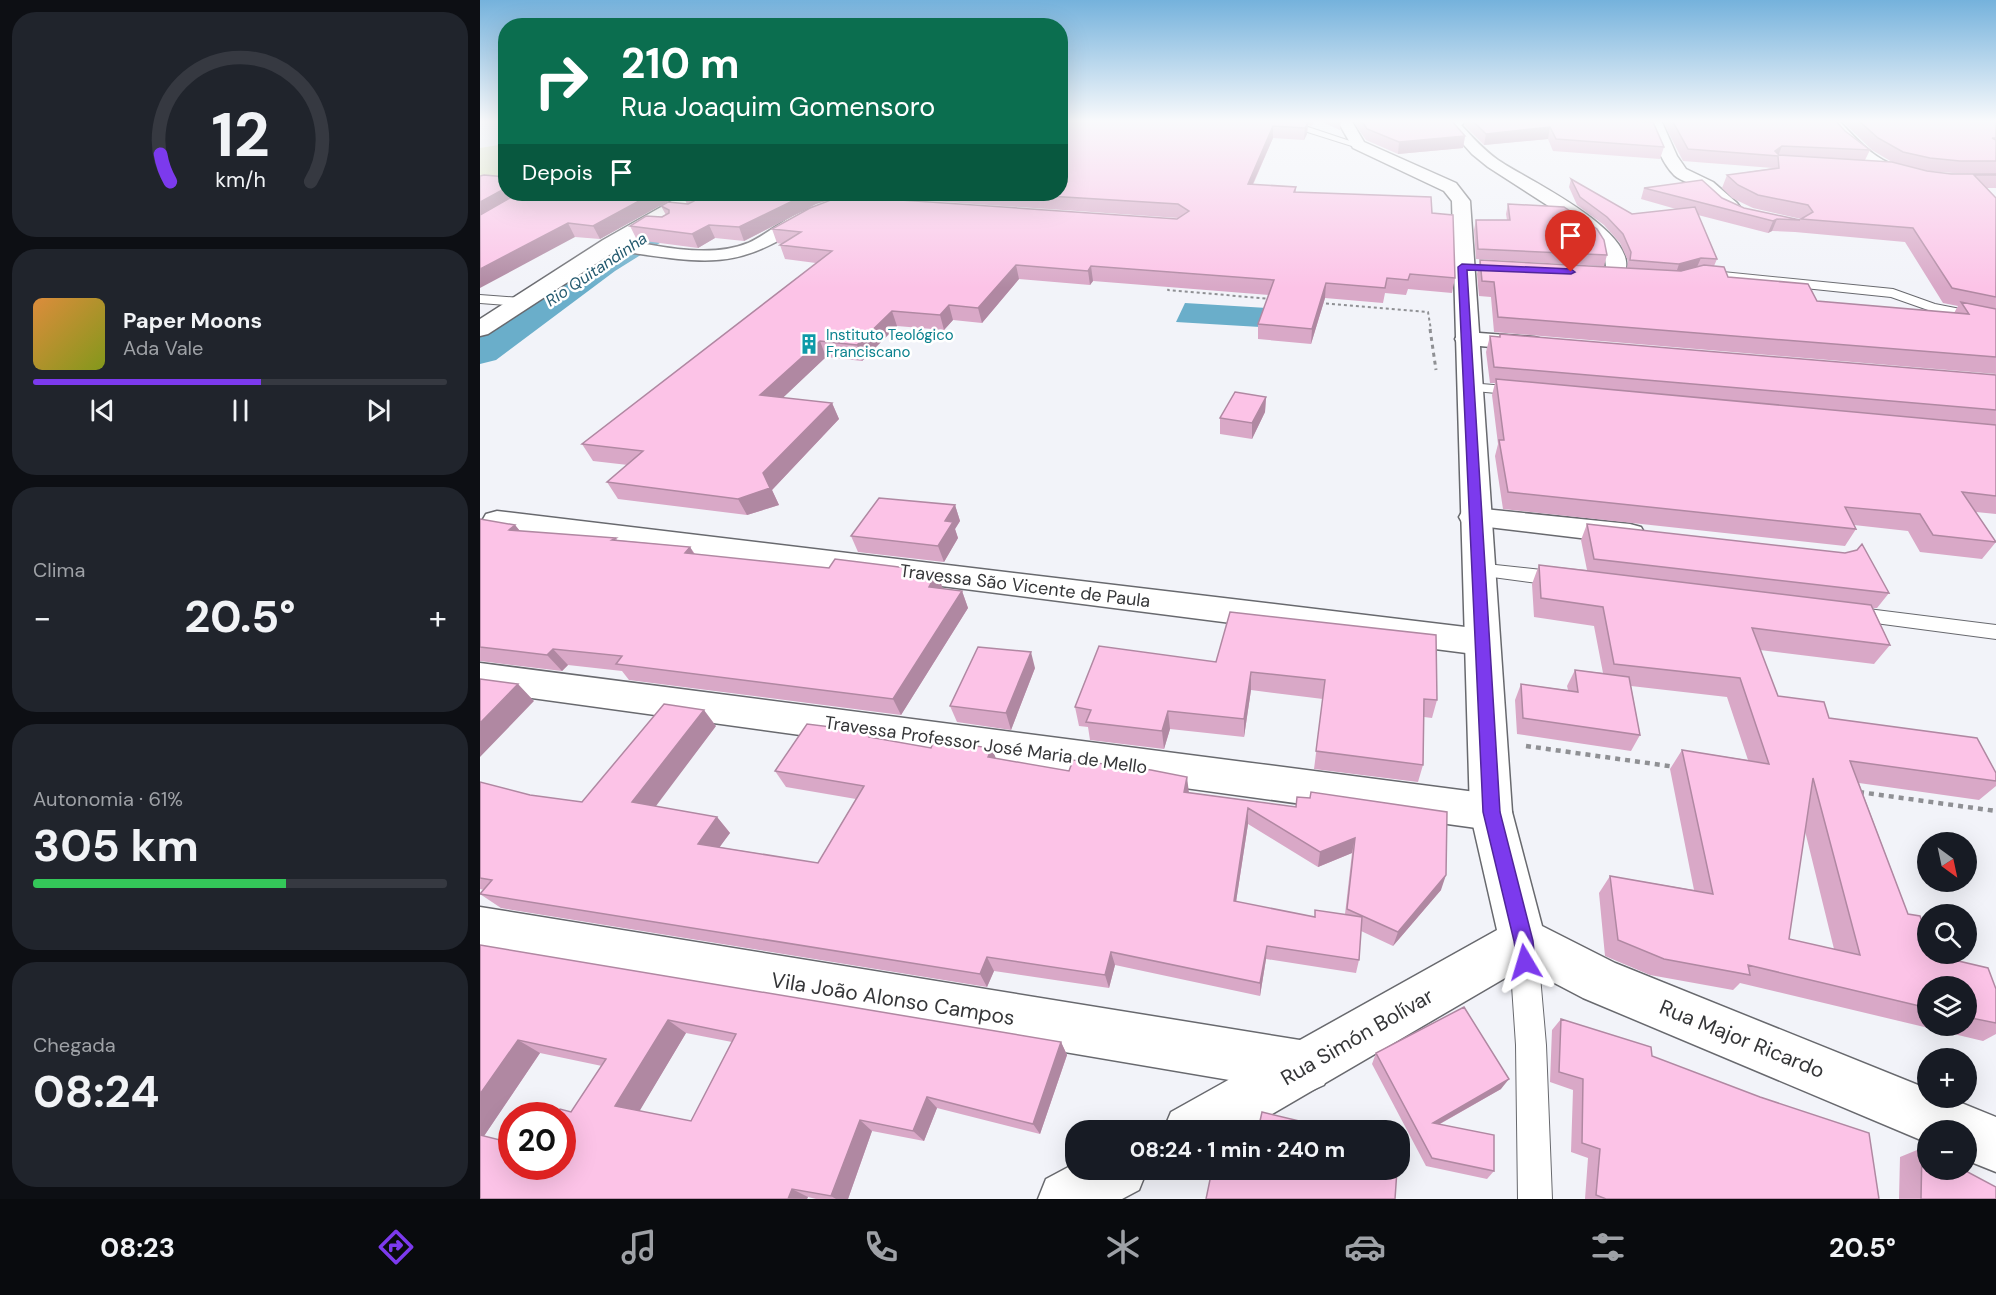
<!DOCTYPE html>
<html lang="pt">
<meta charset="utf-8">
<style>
:root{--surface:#171b24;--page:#20242c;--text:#f1f3f6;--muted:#9ea1a6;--line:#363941;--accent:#7c3aed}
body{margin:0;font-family:"DM Sans",sans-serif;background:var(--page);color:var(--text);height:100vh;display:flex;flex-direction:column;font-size:22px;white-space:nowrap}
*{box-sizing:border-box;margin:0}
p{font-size:20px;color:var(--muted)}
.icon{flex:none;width:33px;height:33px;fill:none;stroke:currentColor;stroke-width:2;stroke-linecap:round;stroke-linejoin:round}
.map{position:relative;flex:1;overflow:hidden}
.details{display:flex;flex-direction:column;gap:12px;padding:12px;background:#0d0f14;width:480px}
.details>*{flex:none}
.top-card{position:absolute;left:18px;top:18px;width:570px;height:183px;border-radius:24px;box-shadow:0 6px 24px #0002;background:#0b6e4f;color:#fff;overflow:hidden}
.needle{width:39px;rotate:147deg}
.controls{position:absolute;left:1437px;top:832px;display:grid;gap:12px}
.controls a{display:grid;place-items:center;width:60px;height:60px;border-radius:50%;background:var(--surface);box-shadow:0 6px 24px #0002;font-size:30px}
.speed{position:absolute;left:18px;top:1102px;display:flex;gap:12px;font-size:30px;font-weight:700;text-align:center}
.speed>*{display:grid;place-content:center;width:78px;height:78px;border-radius:50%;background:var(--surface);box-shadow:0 6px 24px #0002;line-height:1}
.speed .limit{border:9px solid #d22;background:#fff;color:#111}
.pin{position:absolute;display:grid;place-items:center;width:51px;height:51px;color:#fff;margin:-62px -26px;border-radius:50% 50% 50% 0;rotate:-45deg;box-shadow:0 0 6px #0007}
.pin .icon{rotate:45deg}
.me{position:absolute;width:66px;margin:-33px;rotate:353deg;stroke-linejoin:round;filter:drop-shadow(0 0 4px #0008)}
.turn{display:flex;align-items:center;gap:21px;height:126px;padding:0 24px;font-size:27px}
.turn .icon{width:78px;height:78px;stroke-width:2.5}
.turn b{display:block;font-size:42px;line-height:51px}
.then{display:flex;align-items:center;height:57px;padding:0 24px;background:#0003;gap:12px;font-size:22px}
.big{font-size:45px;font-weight:700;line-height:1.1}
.details .tile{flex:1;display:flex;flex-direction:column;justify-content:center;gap:9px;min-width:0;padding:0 21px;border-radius:24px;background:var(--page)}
.details .dial{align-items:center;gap:0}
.dial svg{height:156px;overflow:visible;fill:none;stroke:var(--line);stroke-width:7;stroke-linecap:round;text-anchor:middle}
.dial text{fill:var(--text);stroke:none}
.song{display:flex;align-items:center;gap:18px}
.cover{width:72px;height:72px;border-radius:9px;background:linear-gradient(135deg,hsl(30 70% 55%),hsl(70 70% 35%))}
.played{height:6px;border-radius:3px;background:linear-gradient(90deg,var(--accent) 55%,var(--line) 55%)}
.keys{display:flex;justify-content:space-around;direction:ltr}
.heat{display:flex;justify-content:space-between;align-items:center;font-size:33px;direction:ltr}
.charge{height:9px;border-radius:4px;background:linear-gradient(90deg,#34c759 61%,var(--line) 0)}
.trip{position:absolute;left:585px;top:1120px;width:345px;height:60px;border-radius:24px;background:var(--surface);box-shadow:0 6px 24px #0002;font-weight:700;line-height:60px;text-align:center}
.menu{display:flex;height:96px;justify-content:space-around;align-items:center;background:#090b0e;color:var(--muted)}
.menu .icon{width:42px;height:42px}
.menu .active{color:var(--accent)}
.menu b{font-size:27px;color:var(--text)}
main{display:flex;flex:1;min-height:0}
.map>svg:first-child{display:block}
</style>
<main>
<section class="details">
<div class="tile dial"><svg viewBox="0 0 100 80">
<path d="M14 69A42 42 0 1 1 86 69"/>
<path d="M14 69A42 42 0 0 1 9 55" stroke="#7c3aed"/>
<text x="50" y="56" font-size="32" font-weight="700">12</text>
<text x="50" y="72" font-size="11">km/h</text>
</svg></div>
<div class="tile">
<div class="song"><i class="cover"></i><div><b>Paper Moons</b><p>Ada Vale</p></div></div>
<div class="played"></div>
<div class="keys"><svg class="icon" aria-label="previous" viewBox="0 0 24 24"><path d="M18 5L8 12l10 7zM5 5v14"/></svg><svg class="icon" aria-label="pause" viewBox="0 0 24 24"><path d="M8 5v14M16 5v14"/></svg><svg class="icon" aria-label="next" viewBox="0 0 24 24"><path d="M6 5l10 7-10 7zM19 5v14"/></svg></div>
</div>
<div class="tile"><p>Clima</p>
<div class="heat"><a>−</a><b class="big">20.5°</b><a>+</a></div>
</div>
<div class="tile"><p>Autonomia · 61%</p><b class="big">305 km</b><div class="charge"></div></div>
<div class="tile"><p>Chegada</p><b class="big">08:24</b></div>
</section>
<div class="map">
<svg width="1516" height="1199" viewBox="0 0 1516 1199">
<rect width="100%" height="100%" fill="#f2f3f9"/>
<path fill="#dde5bf" d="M25 144V176L0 183V148Z"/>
<path fill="#6aaeca" d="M705 303 787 308 780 327 696 322Z"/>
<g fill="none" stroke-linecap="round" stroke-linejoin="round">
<path fill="#6aaeca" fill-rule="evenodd" d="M212 194H252L247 201 135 271 16 360 0 364V329L107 255Z"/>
<g stroke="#68696e" stroke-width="2">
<path id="service" d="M799 124 822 125 882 145 875 147 818 129 799 128Z
M1223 270 1413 289 1455 304 1516 316V324L1448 310 1411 297 1219 277 1217 274Z
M0 295 40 298 46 302 40 306 0 303Z
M989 383 1038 387 1045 391 1038 395 984 390 982 387Z
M997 563 1080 572 1087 574 1090 579 1087 584 1080 586 990 574 988 569 990 564Z
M1372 607 1516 625V639L1365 619 1362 614 1365 609Z
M1043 927 1053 931 1057 941 1066 1045 1072 1199H1038L1036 1045 1029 941 1033 931Z"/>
</g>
<g stroke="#68696e" stroke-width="3">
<path id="minor" d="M970 120H988L981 125C993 138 1004 150 1018 160 1045 179 1171 236 1142 278L1091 276 1088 272 1091 268 1126 267 1124 249 1112 234 1008 167 992 154 967 126Z
M1167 120H1181L1197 156 1206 169 1233 182 1257 203 1260 207 1257 211C1241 215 1234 201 1223 191 1215 184 1202 182 1194 175 1180 161 1174 138 1167 120Z
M1343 120H1358C1372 134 1385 150 1403 160 1435 179 1480 175 1516 175V185C1440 185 1392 185 1343 120Z
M333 208 339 209 342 213 339 217C265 263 247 267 160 254 149 252 127 253 121 244L130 238C173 244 226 260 268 243 290 233 310 213 333 208Z
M986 332 1054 337 1062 339 1065 344 1062 349 1054 351 978 344 975 339 978 334Z
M994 508 1150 524 1161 527 1165 534 1161 541 1150 544 983 524 979 517 983 510Z
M17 511 1002 629 1014 633 1019 642 1014 651 1002 655 6 528 2 521 6 514Z
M0 663 1011 794 1026 799 1032 812 1026 825 1011 830 0 691Z
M0 907 826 1041 844 1049 852 1067 844 1085 826 1093 0 953Z"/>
</g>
<g stroke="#68696e" stroke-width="3">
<path id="tertiary" d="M857 120H871L884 142 976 183 990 201 1032 812 1062 926 1135 963 1448 1089V1098H1469L1516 1117V1172L1486 1160V1131H1448V1143L1103 998 1044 967 763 1131H683L691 1112 1017 930 990 812 972 201 964 191 873 148Z
M596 1163V1170H667L659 1190 642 1199H558L566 1179Z"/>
</g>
<g stroke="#68696e" stroke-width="3">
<path id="secondary" d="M204 194H223L8 334 0 336V319L123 240Z"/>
</g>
<path stroke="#8f9094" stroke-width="2" stroke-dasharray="3 3" stroke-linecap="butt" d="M692 284 688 290 791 299
M840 303 948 312 951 330"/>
<path stroke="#8f9094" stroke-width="3" stroke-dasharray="4 4" stroke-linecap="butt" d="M950 329 956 370"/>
<path stroke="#8f9094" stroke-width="4.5" stroke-dasharray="5 5" stroke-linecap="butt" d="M1046 746 1196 767
M1379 792 1516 811"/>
<use href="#service" fill="#fff" fill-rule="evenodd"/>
<use href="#minor" fill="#fff" fill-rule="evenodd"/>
<use href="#tertiary" fill="#fff" fill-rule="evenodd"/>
<use href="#secondary" fill="#fff" fill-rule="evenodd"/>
</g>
<path fill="#d9a8c7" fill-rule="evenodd" d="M580 120H835L832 126 828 125 827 134 824 140 793 138 773 185 816 187V193L952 213 975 278 972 293 928 289 926 295 905 293 903 303 845 298 831 344 778 339V324L789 295 613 281 610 285 539 279 502 323 473 320 464 330 417 326 382 361 346 357 302 398 352 403 359 419 292 490 299 505 267 515 138 499 127 482 148 465 113 461 102 444 336 263 305 259 300 245 302 244 297 243 292 229 697 219 698 218 365 195 336 204 264 241 235 238 218 248 157 240 150 226 186 215 181 206 207 204 202 194H580Z
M838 120H861L860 130Z
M872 120H971L985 136 983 148 918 154 886 140Z
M985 120H1131L1184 147 1180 159 1073 151 1068 139 1004 145 984 125Z
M1182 120H1355L1365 131 1390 150 1385 160 1412 162 1392 150 1361 120H1516V174L1473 173 1447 171 1471 174H1516V188H1507L1516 198V374L1014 332 1011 297 999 296 997 274 1000 260 1147 268 1148 261 1140 243 1124 225 1097 205 1089 187 1091 179 1152 214 1196 209 1161 199 1164 188 1242 198 1264 208 1320 220 1321 219 1273 208 1252 198 1242 188 1247 175 1293 168 1203 161ZM1218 215 1288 233 1292 231 1315 232 1425 242 1463 303 1478 306 1474 313 1337 301 1248 277 1234 266 1237 259Z
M26 194H201L120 239 95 237Z
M1028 204 1127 255 1124 266 996 259 994 230 996 220H1027L1026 214Z
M1020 334 1516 375V514L1496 512 1516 542 1502 559 1440 552 1428 531 1374 525 1376 529 1365 546 1023 509 1015 456 1018 444 1012 395 1015 383H1010L1006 352 1010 336 1019 337Z
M786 397 785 412 772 439 740 434V418Z
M475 505 480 521 475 529 478 538 464 562 378 552 371 536Z
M0 519 35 525 40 531 136 538 137 540 210 547 215 554 482 591 488 608 421 715 149 680 142 671 88 665 82 671 0 661Z
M1107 524 1409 593 1397 608H1393L1410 645 1394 664 1280 650 1298 696 1349 718 1516 773V786L1499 800 1379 783 1428 914 1453 955 1516 989V1034L1503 1041 1260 983 1253 990 1170 975 1125 956 1119 893 1130 876 1214 890 1190 769 1202 750 1268 760 1247 697 1151 686 1160 735 1151 751 1037 734 1035 700 1041 684 1088 690 1087 686 1095 670 1123 673 1114 626 1054 617 1052 584 1059 565 1107 570 1101 540ZM1325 831 1354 949 1309 939ZM1448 987H1486V1026H1448Z
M736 662 957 700 952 718 944 717 943 765 938 782 834 769 843 699 771 690 764 737 690 729 684 749 610 740 608 727 599 726 595 707Z
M555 668 531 730 477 722 470 706Z
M236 726 175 806 237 817 250 833 239 847 338 863 376 799 306 787 295 771 395 738 451 748 515 758 709 793 816 807 961 890 913 946 881 931 879 960 876 973 786 959 780 996 635 965 629 988 514 971 507 987 21 908 0 894 4 890 0 889V782L50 795 102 802ZM768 824 838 867 872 853 865 914 835 917 756 902Z
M0 945 581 1042 587 1055 560 1134 457 1108 444 1141 392 1131 368 1199H336L328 1197 327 1199H0ZM206 1033 252 1042 211 1121 159 1111ZM60 1053 122 1066 91 1112 82 1167 4 1136Z
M1081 1019 1172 1056 1399 1199H1105L1108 1158 1091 1152 1093 1090 1070 1082 1072 1030Z
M896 1053 1021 1089 960 1124 1014 1171 1007 1179 946 1166 892 1064Z
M1442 1148 1516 1199H1419L1420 1157Z"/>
<path fill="#b088a2" d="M828 123 827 134 824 140 825 128Z
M793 126V138L767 197 768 184Z
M1070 127 1068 139 1004 145 1006 134Z
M985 136 983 148 918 154 919 142Z
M1302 146 1298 156 1295 151Z
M26 188V194H46L0 220V202Z
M172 194H201L120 239 113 226Z
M327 194H365V195L336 204 264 241 259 227Z
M1297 219 1292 231 1288 233 1293 221Z
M88 223 95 237 0 288V269Z
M229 225 235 238 218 248 212 234Z
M1221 258 1217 267 1196 273 1199 264Z
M536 265 539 279 502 323 498 308Z
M611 266 613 281 610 285 608 271Z
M846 283 845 298 831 344 832 329Z
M469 305 473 320 464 330 460 315Z
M412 311 417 326 382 361 377 345Z
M340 341 346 357 288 412 280 395Z
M786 397 785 412 772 439V423Z
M352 403 359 419 292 490 299 505 267 515 258 499Z
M475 505 480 521 475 529 478 538 464 562 458 546 465 521Z
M35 525 48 541 29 530Z
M210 547 220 564 205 553Z
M457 572 463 589 449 587Z
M482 591 488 608 421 715 413 699Z
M73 649 88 665 82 671 67 655Z
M551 652 555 668 531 730 526 713Z
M771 672V690L764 737V719Z
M38 684 54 701 0 757V723Z
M224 710 236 726 167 818 152 802Z
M688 711 690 729 684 749 682 731Z
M512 748 518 764 508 757Z
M707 777 709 793 704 792Z
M768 808V824L754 915V901Z
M237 817 250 833 231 859 218 844Z
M875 838 872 853 838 867 840 852Z
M966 875 961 890 913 946 918 932Z
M787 946 786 959 780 996V983Z
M631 952 635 965 629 988 625 975Z
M507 957 514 971 507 987 500 974Z
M188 1020 206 1033 156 1117 135 1106Z
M38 1040 60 1053 2 1139H0V1094Z
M581 1042 587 1055 560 1134 553 1124Z
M1029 1079 1021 1089 947 1131 953 1123Z
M447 1097 457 1108 444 1141 433 1131Z
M380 1120 392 1131 368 1199H356L351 1196Z
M312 1189 328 1197 327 1199H308Z"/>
<path fill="#fcc3e7" stroke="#b088a2" stroke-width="1.5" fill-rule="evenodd" d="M580 120H819L828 123 825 128 793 126 768 184 816 187 814 192 951 197 952 213 973 215 975 278 930 274 928 280 907 278 905 288 846 283 832 329 778 324 794 280 611 266 608 271 536 265 498 308 469 305 460 315 412 311 377 345 340 341 280 395 352 403 283 473 290 488 258 499 127 482 163 451 102 444 352 251 300 245 321 232 292 229 330 208 361 196 697 219 709 211 698 204 534 194H580Z
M881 120H971L985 136 919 142 887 129Z
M992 120H1131L1173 122 1184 147 1076 139 1070 127 1006 134Z
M1192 120H1355L1365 131 1390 150 1302 146 1295 151 1299 155 1412 162 1447 171 1471 174H1516V175H1494L1516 198V297L1472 288 1433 228 1321 219 1333 212 1328 205 1278 195 1258 185 1247 175 1299 168 1298 156 1208 149Z
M1378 120H1516V138H1512L1516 140V161H1480L1450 158 1423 152 1398 138Z
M4 175 26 177V188L0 202V176Z
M1091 179 1152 214 1215 207 1237 259 1221 258 1199 264 1150 260 1151 252 1143 234 1127 217 1100 197Z
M1222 180 1242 198 1264 208 1320 220 1297 219 1293 221 1164 188Z
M37 194H172L113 226 88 223 0 269V215Z
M203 194H327L259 227 229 225 212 234 150 226 166 216 182 217 189 213V210L181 206 188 202 208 204 214 201V197Z
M1028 204 1084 207 1117 229 1124 240 1127 255 998 249 996 220H1030Z
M1000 260 1201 271 1224 265 1244 267 1248 277 1328 284 1337 301 1489 314 1481 302 1516 309V357L1018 317 1014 282 1002 281Z
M1020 334 1516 375V410L1014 367 1010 336 1020 337Z
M1016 379 1516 425V496L1482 492 1516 542 1453 535 1440 514 1365 507 1376 529 1028 492 1019 440H1024Z
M755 392 786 397 772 423 740 418Z
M399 498 475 505 465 521 473 522 458 546 371 536Z
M0 519 35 525 29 530 136 538 132 540 210 547 205 553 349 568 355 559 443 570 457 572 449 587 482 591 413 699 136 664 142 656 73 649 67 655 0 647Z
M1107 524 1365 553 1377 550 1382 544 1409 593 1114 559Z
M1059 565 1391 605 1410 645 1272 628 1298 696 1344 702 1349 718 1497 738 1516 773V781L1370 761 1428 914 1440 916 1448 939V954H1452L1453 955 1508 968 1516 989V1023L1486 1017V987H1448V1008L1268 965 1270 975 1184 959 1138 940 1130 876 1233 894 1202 750 1289 764 1260 678 1134 664 1123 607 1061 598ZM1333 778 1380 955 1309 939Z
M750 612 956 635 957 700 944 699 943 765 836 751 845 680 771 672 764 719 688 711 682 731 606 722 611 710 595 707 619 646 736 662Z
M498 647 551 652 526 713 470 706Z
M1095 670 1149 677 1160 735 1043 718 1041 684 1098 692Z
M0 679 38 684 0 723Z
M184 704 224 710 152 802 237 817 218 844 338 863 384 786 295 771 327 724 392 732 389 737 451 748 454 741 512 748 508 757 589 771 593 760 671 770 707 777 704 792 816 807 817 797 830 798 831 792 967 812 966 875 918 932 867 909 875 838 840 852 768 808 754 901 835 917V910L882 917 879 960 787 946 780 983 631 952 625 975 507 957 500 974 0 894 12 880 0 878V782L50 795 102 802Z
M0 945 581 1042 553 1124 447 1097 433 1131 380 1120 351 1196 312 1189 308 1199H0V1135L32 1143V1167H82V1116H75L80 1109 91 1112 126 1059 38 1040 0 1094ZM188 1020 256 1034 211 1121 135 1106Z
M984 1007 1029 1079 953 1123 1014 1135V1171L952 1158 896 1053Z
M1081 1019 1171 1047 1172 1056 1280 1097 1389 1133 1399 1199H1126L1116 1195 1120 1149 1102 1143 1103 1079 1079 1072Z
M782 1112 861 1131H740L742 1122 778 1130Z
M1442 1148 1448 1151V1170H1484L1516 1187V1199H1441Z
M732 1170H917L915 1199H726Z"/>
<linearGradient id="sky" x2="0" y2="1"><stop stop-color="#75b2dc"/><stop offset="0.42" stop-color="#f9fafc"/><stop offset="1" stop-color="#f9fafc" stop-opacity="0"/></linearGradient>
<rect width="1516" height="288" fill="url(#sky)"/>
<path fill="#7c3aed" stroke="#51269a" stroke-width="1.5" d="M982 264 1091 269 1095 272 1091 274 987 270 1020 812 1053 941 1055 962 1052 968 1045 971 1038 968 1034 941 1003 812 978 267Z"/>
<defs>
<g id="building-bare" transform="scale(1.62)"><path d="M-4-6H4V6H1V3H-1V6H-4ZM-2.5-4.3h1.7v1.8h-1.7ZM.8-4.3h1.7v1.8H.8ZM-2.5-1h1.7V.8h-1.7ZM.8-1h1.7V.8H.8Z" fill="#0f9aa8" stroke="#fff" stroke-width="2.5" paint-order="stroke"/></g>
</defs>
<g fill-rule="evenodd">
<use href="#building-bare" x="329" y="344"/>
</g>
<g text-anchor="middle" stroke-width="5" stroke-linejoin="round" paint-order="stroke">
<g font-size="15" fill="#0d838f" stroke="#fff" text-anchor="start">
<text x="346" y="340">Instituto Teológico<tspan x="346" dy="17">Franciscano</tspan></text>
</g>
<g font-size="16" font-style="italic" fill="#245a6f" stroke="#fff">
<text transform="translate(116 269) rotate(-34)" y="6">Rio Quitandinha</text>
</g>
<g font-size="18" fill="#353638" stroke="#fff">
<text transform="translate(545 586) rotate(7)" y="6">Travessa São Vicente de Paula</text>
<text transform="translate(506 745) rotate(8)" y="6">Travessa Professor José Maria de Mello</text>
</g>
<g font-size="21" fill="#353638" stroke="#fff">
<text transform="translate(413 999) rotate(9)" y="7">Vila João Alonso Campos</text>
<text transform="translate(877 1037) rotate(-30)" y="7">Rua Simón Bolívar</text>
<text transform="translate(1262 1039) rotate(22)" y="7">Rua Major Ricardo</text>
</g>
</g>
</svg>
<div class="controls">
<a><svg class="needle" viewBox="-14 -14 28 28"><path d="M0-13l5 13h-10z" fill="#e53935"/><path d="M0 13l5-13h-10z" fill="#9ea1a6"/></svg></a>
<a><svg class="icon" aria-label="search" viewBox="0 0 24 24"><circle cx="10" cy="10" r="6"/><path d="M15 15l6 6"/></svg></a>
<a><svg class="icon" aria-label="layers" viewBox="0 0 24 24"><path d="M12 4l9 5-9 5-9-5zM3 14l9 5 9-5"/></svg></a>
<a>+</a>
<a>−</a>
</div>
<div class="speed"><div class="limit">20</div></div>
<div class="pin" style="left:1091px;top:272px;background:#d93025"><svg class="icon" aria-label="arrive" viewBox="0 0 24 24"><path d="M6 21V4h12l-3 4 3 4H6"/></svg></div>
<svg class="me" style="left:1045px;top:962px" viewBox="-20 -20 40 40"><path d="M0-17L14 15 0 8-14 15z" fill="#7c3aed" stroke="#fff" stroke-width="4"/></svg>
<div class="trip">08:24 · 1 min · 240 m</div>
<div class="top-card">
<div class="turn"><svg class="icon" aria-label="right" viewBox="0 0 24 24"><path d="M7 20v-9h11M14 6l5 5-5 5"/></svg><div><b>210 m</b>Rua Joaquim Gomensoro</div></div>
<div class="then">Depois<svg class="icon" aria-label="arrive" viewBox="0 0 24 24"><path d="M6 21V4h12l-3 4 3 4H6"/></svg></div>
</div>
</div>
</main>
<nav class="menu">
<b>08:23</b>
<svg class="icon active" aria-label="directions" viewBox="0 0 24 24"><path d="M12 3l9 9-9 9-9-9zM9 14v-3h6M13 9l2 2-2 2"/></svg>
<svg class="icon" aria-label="music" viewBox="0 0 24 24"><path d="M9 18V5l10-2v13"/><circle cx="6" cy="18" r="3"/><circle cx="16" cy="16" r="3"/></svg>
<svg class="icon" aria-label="phone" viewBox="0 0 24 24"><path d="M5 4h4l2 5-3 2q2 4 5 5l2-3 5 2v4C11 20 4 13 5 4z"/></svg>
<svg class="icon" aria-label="climate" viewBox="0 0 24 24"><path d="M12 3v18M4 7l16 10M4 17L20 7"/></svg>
<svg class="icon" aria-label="car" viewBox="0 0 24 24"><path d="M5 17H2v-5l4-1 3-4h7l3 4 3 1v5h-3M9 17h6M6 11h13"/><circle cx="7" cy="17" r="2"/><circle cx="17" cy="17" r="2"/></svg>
<svg class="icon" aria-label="filters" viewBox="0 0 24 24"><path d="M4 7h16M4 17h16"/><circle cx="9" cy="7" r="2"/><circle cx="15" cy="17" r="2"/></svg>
<b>20.5°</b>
</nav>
